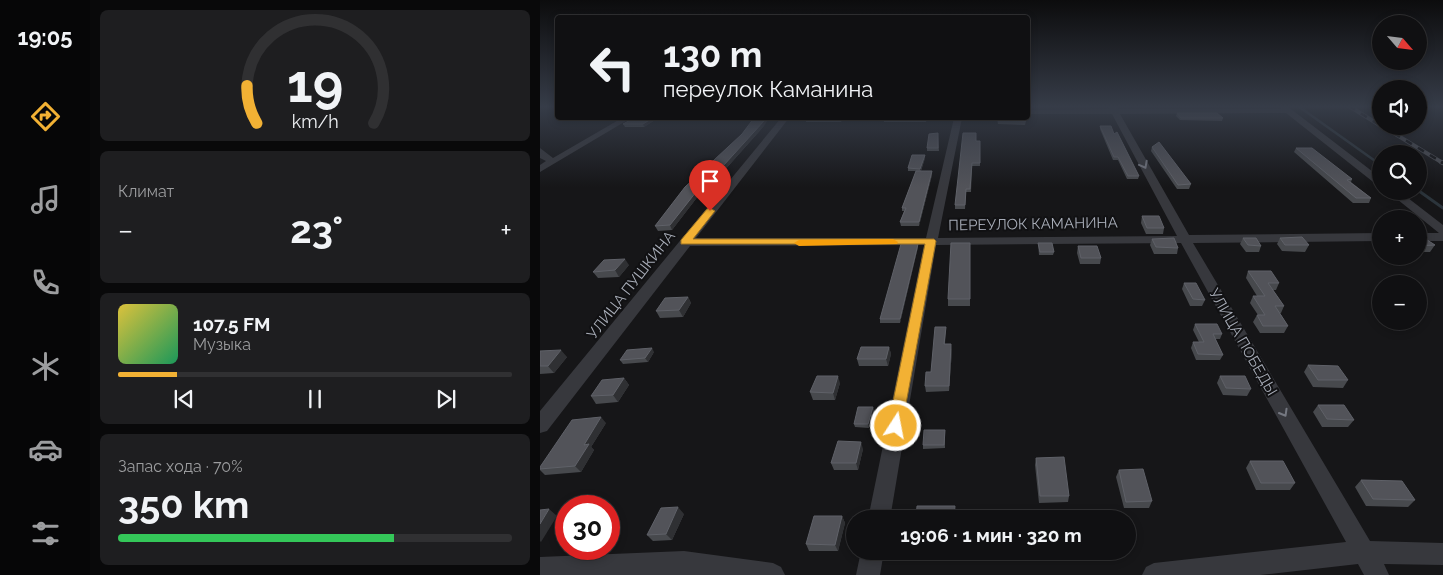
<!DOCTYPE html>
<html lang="ru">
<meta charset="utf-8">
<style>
:root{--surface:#101012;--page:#1e1e20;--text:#f1f3f6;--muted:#9c9d9f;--line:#303032;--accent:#f2b134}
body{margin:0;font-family:Raleway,sans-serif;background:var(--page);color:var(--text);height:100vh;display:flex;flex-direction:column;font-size:19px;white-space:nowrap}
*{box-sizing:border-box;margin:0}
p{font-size:16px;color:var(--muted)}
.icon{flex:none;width:28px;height:28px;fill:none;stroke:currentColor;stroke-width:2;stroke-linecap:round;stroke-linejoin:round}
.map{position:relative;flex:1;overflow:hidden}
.details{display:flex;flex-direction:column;gap:10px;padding:10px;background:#09090a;width:450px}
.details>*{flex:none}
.guide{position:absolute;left:15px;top:15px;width:475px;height:105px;border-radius:5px;box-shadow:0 2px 8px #0003,0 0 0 1px var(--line);background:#101012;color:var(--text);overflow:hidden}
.needle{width:32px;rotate:118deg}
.buttons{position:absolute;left:832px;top:15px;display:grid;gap:10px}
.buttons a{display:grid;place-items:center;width:55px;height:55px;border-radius:50%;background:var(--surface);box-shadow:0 2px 8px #0003,0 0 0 1px var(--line);font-size:25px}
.speed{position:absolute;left:15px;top:495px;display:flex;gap:10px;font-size:25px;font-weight:700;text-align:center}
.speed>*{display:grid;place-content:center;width:65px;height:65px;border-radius:50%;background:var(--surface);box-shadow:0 2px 8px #0003,0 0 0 1px var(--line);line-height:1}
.speed .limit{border:8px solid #d22;background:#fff;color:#111}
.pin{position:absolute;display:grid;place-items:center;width:42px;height:42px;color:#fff;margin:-51px -21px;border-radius:50% 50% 50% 0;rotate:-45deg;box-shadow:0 0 5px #0007}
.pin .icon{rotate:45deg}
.me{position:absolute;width:55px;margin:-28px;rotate:11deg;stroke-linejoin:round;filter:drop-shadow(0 0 4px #0008)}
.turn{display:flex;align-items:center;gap:18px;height:105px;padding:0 25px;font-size:22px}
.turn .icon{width:65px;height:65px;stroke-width:2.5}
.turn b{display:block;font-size:35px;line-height:42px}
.big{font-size:38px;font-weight:700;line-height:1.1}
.details .tile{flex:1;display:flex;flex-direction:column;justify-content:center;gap:8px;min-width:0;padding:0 18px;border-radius:8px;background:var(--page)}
.details .dial{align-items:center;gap:0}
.dial svg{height:130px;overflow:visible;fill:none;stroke:var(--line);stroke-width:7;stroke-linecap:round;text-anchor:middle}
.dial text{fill:var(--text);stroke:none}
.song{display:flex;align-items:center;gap:15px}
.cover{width:60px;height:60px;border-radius:8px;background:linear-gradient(135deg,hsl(50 70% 55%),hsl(150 70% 35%))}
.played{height:5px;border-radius:2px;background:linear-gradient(90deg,var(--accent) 15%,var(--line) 15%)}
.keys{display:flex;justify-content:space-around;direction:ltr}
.heat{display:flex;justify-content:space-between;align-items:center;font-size:28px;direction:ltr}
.charge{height:8px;border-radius:4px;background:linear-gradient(90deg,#34c759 70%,var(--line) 0)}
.trip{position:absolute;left:306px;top:510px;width:290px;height:50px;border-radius:25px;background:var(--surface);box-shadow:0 2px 8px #0003,0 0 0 1px var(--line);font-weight:700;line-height:50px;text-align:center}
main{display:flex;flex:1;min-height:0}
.dock{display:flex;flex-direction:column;width:90px;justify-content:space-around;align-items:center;background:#060607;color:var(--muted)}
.dock .icon{width:35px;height:35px}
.dock .active{color:var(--accent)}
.dock b{font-size:22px;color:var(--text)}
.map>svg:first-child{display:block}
</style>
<main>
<nav class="dock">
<b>19:05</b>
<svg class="icon active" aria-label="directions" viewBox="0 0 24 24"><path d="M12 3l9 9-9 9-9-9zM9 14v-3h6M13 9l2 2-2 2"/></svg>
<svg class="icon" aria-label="music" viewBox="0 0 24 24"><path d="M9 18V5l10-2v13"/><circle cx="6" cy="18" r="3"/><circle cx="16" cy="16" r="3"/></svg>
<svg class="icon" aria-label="phone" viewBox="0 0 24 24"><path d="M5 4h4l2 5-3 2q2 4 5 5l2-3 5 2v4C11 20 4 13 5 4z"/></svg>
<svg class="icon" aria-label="climate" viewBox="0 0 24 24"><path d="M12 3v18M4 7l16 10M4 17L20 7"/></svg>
<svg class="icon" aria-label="car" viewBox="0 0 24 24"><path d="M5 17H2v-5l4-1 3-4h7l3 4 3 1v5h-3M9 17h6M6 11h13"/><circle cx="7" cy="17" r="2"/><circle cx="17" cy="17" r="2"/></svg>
<svg class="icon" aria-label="filters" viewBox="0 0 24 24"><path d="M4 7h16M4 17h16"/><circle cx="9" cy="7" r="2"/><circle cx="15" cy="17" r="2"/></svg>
</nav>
<section class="details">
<div class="tile dial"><svg viewBox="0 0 100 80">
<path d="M14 69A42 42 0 1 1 86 69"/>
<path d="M14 69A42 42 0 0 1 8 46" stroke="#f2b134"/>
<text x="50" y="56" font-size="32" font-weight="700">19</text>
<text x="50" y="72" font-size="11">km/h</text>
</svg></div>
<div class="tile"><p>Климат</p>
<div class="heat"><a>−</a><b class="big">23°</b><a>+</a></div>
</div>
<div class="tile">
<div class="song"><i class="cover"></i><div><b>107.5 FM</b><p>Музыка</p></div></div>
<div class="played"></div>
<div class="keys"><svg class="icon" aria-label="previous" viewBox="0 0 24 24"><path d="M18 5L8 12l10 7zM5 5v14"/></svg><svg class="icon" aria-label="pause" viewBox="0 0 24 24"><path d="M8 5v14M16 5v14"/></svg><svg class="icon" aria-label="next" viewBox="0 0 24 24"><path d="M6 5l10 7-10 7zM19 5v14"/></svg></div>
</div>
<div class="tile"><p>Запас хода · 70%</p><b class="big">350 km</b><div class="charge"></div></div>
</section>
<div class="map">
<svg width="903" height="575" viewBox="0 0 903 575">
<rect width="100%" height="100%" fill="#161618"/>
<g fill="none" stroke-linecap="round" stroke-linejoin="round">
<path stroke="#2c353c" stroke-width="2.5" d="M758 106 838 163"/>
<path stroke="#2c353c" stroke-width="3" d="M836 162 841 165
M879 191 903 208"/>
<path fill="#37383d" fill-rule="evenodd" d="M568 106H576L578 109H741L740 106H747L841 178V186L837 185 746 113 580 114 649 235 841 233V241L653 243 830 541 903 543V565L844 564 849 575H824L818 564 720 575H602L606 567 614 563 806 542 641 243 396 245 350 519H328L384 245 150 246 7 431 0 433V411L241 118H249L156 238H386L414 118H422L398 238 637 236 572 114H488V110L570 109Z
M82 118H91L0 172V165L6 161 0 158V148L13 158Z
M847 191H859L903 225V241H879V233H899Z
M144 551 233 563 241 567 245 575H0V557Z
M321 551H344L340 575H316Z"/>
<g stroke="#4a4c52" stroke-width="4">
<path id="rail-far1" d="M809 106 841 126
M842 126 903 163"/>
</g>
<g stroke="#4a4c52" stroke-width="4.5">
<path id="rail" d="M901 162 903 163"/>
</g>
<use href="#rail-far1" stroke="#111113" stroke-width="2.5" stroke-dasharray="7" stroke-linecap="butt"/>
<use href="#rail" stroke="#111113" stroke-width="3" stroke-dasharray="9" stroke-linecap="butt"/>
</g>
<path fill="#47494d" d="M646 106H668L667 107Z
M637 113 683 118 682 121 640 120 636 116Z
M118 118 104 127H85L83 124Z
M267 118H303L301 122H266V120Z
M344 118H387L386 122H344Z
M457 118 486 121 485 125 458 124Z
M224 126 166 191H162L132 230 118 231 115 226Z
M560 126 574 134 599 176 598 179H587L578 160H573L560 129Z
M398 133 399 151H387V148Z
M440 141V166H432L431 192H426L425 209H415V205Z
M612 147 651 184 649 189H637L611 151Z
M756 148 812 179 811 182 831 198 829 203H813L754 152Z
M385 158 381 171H392V175L379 226H361L360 222 364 211H362V208L376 171H368V168Z
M602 216 624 228 623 234H606L601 223Z
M879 236 895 245 890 252H879Z
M703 238 721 246 719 252H706L700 244Z
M740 238 769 245 765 252 742 251 737 244Z
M612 239 638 248 637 254H614L610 245Z
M430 243V306H408V299Z
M498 243 514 252 513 255H499Z
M378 244V247L360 323H340V319Z
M538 246 561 258 560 264H540L537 253Z
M89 265 79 277 58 278 53 272Z
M708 271 739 283 736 290H733L744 306 741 313H740L748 326 744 333H720L713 322 717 315H718L710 303 713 296H717L706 278Z
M644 283 665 300 662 306H650L642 289Z
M148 297 151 303 143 317 120 318 116 311Z
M655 324 682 334 680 339H675L683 355 680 360H656L651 348 653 342H659L653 330Z
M406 327 405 344 412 350 409 391 386 392 385 386 391 372Z
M349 347 351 354 348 366H319L317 359Z
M0 351 27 357 14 373 0 374Z
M114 352 108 362 83 364 80 360Z
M768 365 808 380 803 388 773 387 764 372Z
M680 376 711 389 707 396 683 395 677 383Z
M84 378 89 385 78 402 56 404 51 396Z
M300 383 295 400H273L270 392Z
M778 405 814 420 808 427H782L773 412Z
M333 407 334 411 329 428 315 427 314 424Z
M66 423 51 447 54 450 41 472 5 475 0 470V467Z
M405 430V448L383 449V445Z
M323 449 318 470H294L291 463Z
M496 458 529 496 528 502 499 503 495 465Z
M710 461 755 483 750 490H716L706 468Z
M579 470 612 501 609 508H584L576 477Z
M821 480 875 500 868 507 826 506 815 487Z
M144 514 132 540 113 541 107 535Z
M302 516 305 523 298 551H269L266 544Z"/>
<path fill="#2f3033" d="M113 118H118L104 127 103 124Z
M226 118H229L224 126 166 191 164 187Z
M385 155V158L380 172V169Z
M392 171V175L379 226V222Z
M160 187 162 191 132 230 130 225Z
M378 244V247L360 323V319Z
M85 259 89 265 79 277 75 270Z
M148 297 151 303 143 317 139 310Z
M411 344 412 350 409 391V386Z
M349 347 351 354 348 366 346 359Z
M112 348 114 352 108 362 105 358Z
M21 350 27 357 14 373 8 366Z
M298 376 300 383 295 400 293 393Z
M84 378 89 385 78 402 73 395Z
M333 407 334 411 329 428 328 424Z
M61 417 66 423 51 447 54 450 41 472 35 466 44 445Z
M321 442 323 449 318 470 316 463Z
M138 507 144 514 132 540 126 534Z
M9 509 17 516 1 542 0 541V524Z
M302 516 305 523 298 551 295 545Z"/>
<path fill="#525359" stroke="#5f6168" d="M637 113H677L683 118H641Z
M94 118H113L103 124H83Z
M214 118H226L223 122 164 187H160L130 225 115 226 145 187 202 134Z
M267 118H301L300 119 266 120Z
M344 118H386V119H344Z
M457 118H485L486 121 458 120Z
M560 126H571L574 134 577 132 599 176H588L578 157H574Z
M398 133V148H387L389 134Z
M423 133H436V141H440V163H432L430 189H426L425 205H415Z
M619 142 651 184 638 185 612 147Z
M756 148H772L812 179 807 180 831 198H816Z
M372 155H385L380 169 368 168Z
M376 171H392L379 222H360L366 208H362Z
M602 216H619L624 228H607Z
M879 236H881L895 245 879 246Z
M762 237 769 245H745L740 238Z
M634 238 638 248 616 247 612 239Z
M703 238H716L721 246 708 245Z
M411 243H430V299H408Z
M498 243H512L514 252H500Z
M361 244H378L360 319H340Z
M538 246H557L561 258H541Z
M85 259 75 270 53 272 64 260Z
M708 271H731L739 283H728L744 306H735L748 326H723L717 315H725L713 296H725Z
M644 283H656L665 300 653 299Z
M148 297 139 310 116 311 125 298Z
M655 324H677L682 334H673L683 355 658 354 653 342H664Z
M395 327H406L404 344H411L409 386H385L386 372H391Z
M321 347H349L346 359H317Z
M112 348 105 358 80 360 87 350Z
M21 350 8 366H0V351Z
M768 365 798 366 808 380H778Z
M277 376H298L293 393 270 392Z
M680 376H705L711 389 686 388Z
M84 378 73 395 51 396 62 380Z
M778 405H804L814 420 787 419Z
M318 407H333L328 424H314Z
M61 417 44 445 49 444 35 466 0 469V467L32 420Z
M384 430H405L404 445H383Z
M298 441 321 442 316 463H291Z
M524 457 529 496H500L496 458Z
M710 461H743L755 483H721Z
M603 469 612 501 586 502 579 470Z
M821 480 862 481 875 500 833 499Z
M377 506H415L414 519H376Z
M138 507 126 534 107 535 121 508Z
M9 509 0 524V510Z
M274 516H302L295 545 266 544Z"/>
<defs><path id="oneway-chevron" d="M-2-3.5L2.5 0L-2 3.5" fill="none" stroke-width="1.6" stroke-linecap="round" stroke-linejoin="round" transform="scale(1.25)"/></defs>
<g stroke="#757881">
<use href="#oneway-chevron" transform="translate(604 165) rotate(62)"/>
<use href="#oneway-chevron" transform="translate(744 413) rotate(60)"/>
</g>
<linearGradient id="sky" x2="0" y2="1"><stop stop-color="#0c0c0d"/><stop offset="0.57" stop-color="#363c48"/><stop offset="1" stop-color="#363c48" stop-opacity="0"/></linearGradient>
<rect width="903" height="187" fill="url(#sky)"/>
<path fill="#f2b134" stroke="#9d7322" d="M170 208 175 211 153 239H394L396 241 361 431 356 433 351 431 348 426 385 244H141V240L167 209Z"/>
<path fill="#f59e0b" d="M353 239 358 242 357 244 259 246 254 243 259 240Z"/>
<g text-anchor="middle" stroke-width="4" stroke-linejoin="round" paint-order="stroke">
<g font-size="15" fill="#a8adb8" stroke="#111113">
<text transform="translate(493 224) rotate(-1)" y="5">ПЕРЕУЛОК КАМАНИНА</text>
<text transform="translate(91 285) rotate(-52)" y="5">УЛИЦА ПУШКИНА</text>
<text transform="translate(703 342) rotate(60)" y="5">УЛИЦА ПОБЕДЫ</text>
</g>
</g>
</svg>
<div class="buttons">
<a><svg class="needle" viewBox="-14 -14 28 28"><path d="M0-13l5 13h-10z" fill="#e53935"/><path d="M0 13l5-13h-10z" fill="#9c9d9f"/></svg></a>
<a><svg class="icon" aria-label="sound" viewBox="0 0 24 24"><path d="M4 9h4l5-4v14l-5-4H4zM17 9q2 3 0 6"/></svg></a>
<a><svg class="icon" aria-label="search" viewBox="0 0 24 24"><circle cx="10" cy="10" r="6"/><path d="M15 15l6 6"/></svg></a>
<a>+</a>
<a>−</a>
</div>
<div class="speed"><div class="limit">30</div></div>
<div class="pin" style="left:170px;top:211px;background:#d93025"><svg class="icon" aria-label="arrive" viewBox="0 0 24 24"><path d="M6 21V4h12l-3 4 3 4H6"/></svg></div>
<svg class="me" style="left:356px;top:426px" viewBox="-20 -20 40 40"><circle r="17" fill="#f2b134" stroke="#fff" stroke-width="3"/><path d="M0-11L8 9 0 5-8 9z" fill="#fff"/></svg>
<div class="trip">19:06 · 1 мин · 320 m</div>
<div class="guide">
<div class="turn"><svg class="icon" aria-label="left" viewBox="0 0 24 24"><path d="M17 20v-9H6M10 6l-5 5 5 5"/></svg><div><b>130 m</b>переулок Каманина</div></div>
</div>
</div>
</main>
